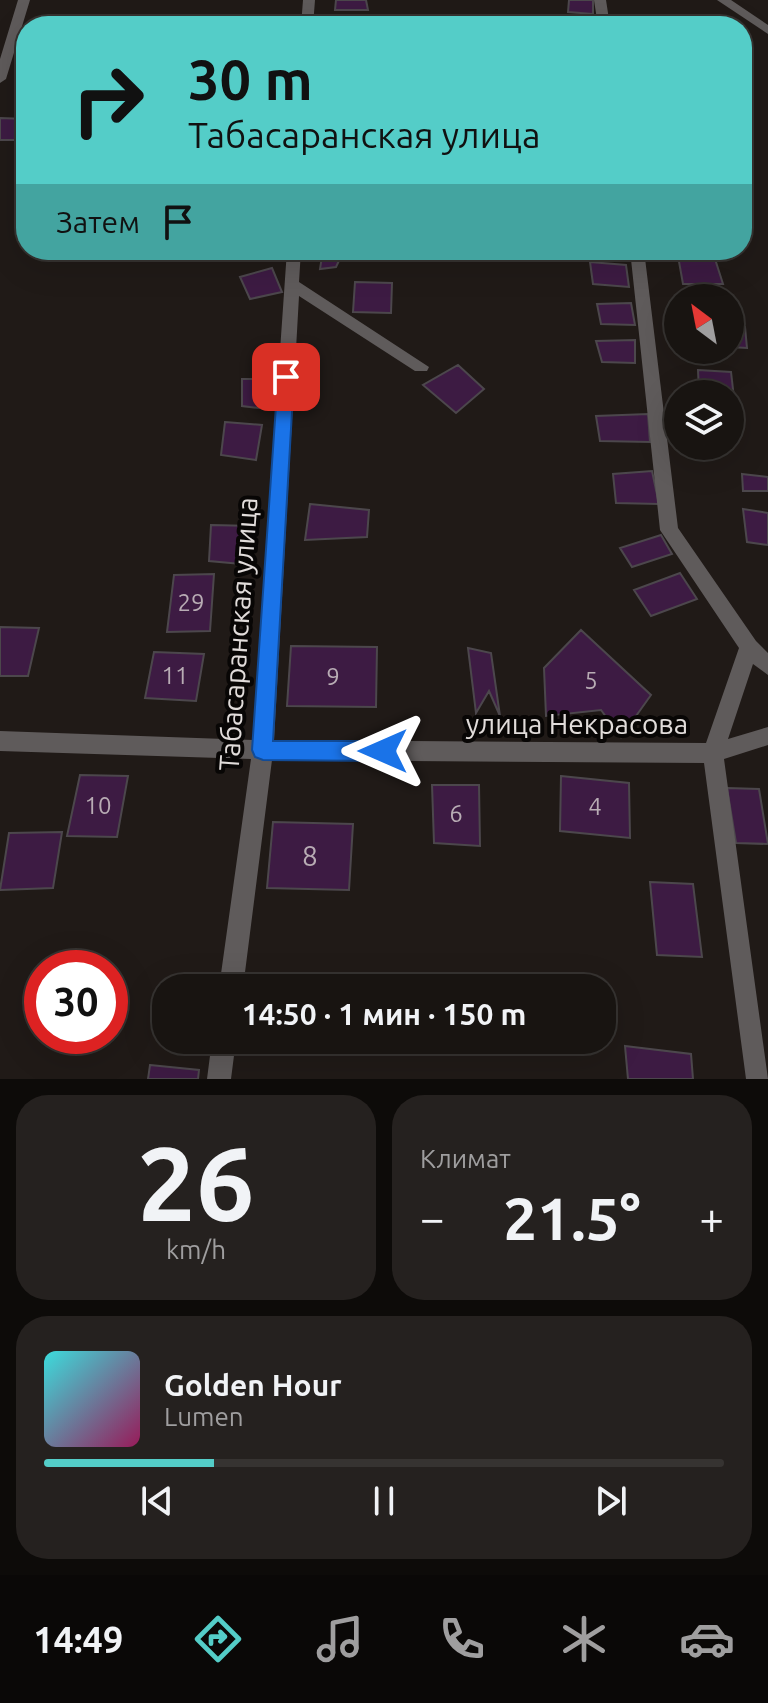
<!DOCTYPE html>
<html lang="ru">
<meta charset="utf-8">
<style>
:root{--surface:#181411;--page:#25211f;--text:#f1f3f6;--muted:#9f9e9f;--line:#363331;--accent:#54cdc8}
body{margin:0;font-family:Ubuntu,sans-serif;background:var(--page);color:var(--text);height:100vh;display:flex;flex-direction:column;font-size:30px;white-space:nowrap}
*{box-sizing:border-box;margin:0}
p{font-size:26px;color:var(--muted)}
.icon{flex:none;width:44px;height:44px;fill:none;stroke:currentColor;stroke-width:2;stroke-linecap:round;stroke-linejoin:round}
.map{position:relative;height:1079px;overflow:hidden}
.drawer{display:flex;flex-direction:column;gap:16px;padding:16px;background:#0d0b09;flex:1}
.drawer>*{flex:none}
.guide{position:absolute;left:16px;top:16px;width:736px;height:244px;border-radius:32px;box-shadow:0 8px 32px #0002,0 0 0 2px var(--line);background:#54cdc8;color:#111;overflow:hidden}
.needle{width:52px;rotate:328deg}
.tools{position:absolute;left:664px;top:284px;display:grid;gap:16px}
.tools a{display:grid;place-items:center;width:80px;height:80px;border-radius:50%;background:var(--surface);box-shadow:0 8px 32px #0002,0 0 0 2px var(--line);font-size:40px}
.speed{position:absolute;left:24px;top:950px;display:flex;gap:16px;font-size:40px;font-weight:700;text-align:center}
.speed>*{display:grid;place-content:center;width:104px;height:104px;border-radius:50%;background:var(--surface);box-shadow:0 8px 32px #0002,0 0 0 2px var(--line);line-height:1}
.speed .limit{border:12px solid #d22;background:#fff;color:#111}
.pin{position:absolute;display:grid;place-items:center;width:68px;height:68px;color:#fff;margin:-34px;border-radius:16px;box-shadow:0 4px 12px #0006}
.me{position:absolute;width:88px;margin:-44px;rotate:270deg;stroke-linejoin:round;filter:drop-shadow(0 0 6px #0008)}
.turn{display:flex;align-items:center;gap:28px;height:168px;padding:0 40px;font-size:36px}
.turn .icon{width:104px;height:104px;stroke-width:2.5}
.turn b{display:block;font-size:56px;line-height:68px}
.then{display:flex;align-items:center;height:76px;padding:0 40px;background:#0003;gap:16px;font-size:30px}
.big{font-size:60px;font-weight:700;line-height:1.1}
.drawer .widget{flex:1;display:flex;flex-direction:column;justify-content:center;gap:12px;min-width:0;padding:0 28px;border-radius:32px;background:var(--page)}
.drawer .dial{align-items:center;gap:0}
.dial b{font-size:104px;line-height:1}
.song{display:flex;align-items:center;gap:24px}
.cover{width:96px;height:96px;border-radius:12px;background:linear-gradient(135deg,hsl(180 70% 55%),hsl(330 70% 35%))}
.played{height:8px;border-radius:4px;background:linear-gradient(90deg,var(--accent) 25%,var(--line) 25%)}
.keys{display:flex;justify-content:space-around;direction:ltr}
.heat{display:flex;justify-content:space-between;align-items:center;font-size:44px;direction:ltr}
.drawer .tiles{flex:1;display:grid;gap:16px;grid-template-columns:1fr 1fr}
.widget:last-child{grid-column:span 2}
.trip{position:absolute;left:152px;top:974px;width:464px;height:80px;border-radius:32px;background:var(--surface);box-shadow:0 8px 32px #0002,0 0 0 2px var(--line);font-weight:700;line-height:80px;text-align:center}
.menu{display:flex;height:128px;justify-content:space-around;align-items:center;background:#0a0807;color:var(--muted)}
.menu .icon{width:56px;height:56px}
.menu .selected{color:var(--accent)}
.menu b{font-size:36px;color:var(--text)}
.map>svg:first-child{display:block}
</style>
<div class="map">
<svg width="768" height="1079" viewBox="0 0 768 1079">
<rect width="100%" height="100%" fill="#201a17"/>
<path fill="#3d1b43" stroke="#4c474c" stroke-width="2" d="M336 0H366L368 10H335Z
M569 0H593V14L568 12Z
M635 16 666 17 667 26H636Z
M47 18H77L74 26H45Z
M570 18 596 19 597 26H570Z
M0 118 26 119 20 140H0Z
M323 250H344L336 267 320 269Z
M678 256 715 259 723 284H683Z
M590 262 626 265 629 287 593 284Z
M272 268 282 292 250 299 240 277Z
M355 282 392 283 391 313 353 312Z
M631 303 635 325 601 324 597 304Z
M730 327H745L747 348 730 347Z
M635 340V363L602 362 596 341Z
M458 365 484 389 456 413 423 385Z
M698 370 731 372 734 398 730 397V394H699Z
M242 379H275V391L262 390 259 408 242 406Z
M648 414 650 442 600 441 596 416Z
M225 422 262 425 256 460 221 455Z
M652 471 659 504 616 503 613 474Z
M742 474 768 477V491H743Z
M310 504 369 510 367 537 305 540Z
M743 509 768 513V545L747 542Z
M211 525 254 526 252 565 209 561Z
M661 535 672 554 632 567 620 548Z
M680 573 697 599 651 616 634 590Z
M214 574 210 631 167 632 174 575Z
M214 574 210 631 167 632 174 575Z
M0 627 39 628 28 676H0Z
M581 630 651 695 621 737 601 710 546 716 544 668Z
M291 646 377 647 376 707 287 706Z
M468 648 491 653 500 716 489 691 476 713Z
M154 652 204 654 196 701 145 698Z
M80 775 128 776 117 837 67 836Z
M561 776 629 783 630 838 560 831Z
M432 785H479L480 846 434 843Z
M727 788 759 789 768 844 736 843Z
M273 822 353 824 349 890 267 888Z
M62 832 53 888 0 890 9 833Z
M650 882 693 884 702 957 657 955Z
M625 1046 691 1054 693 1079H628Z
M625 1046 691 1054 693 1079H628Z
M150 1065 199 1070 198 1079H148Z
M150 1065 199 1070 198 1079H148Z"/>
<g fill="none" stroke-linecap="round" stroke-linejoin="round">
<path fill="#5f5b5b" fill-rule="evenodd" d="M18 0H30L6 79 0 83V59Z
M303 0H315L313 26H301Z
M594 0H606L610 26H598Z
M717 0H731L768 25V34Z
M287 250H301L299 282 429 367 427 371H415L299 296 274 740 706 743 739 648 660 530 630 250H644L678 528 756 641 768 653V675L753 664 728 739 768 727V745L724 759 768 1079H746L704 763 272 760 243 988H219L251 759 0 751V731L253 740Z
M212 1040H236L231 1079H207Z"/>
</g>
<path fill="#1a73e8" stroke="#114b97" stroke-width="2" d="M286 371 294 377 273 741H383L390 744 393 751 390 758 383 761 263 760 255 757 252 750 278 377Z"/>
<g text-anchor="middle" stroke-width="8" stroke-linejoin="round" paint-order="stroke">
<g font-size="24" fill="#b8acb4">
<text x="191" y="611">29</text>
<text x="175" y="684">11</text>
<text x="333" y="685">9</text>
<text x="591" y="689">5</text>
<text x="98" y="814">10</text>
<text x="595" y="815">4</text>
<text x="456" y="822">6</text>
</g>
<g font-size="28" fill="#e1dcda" stroke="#080605">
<text transform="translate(238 634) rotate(-86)" y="10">Табасаранская улица</text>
<text x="577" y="734">улица Некрасова</text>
</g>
<g font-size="28" fill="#b8acb4">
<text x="310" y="866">8</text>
</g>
</g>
</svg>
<div class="tools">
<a><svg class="needle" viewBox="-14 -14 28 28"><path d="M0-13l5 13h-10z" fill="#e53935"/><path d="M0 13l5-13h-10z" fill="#9f9e9f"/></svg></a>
<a><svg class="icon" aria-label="layers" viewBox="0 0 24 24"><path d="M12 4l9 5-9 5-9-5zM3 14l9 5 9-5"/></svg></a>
</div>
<div class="speed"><div class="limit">30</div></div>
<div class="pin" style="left:286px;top:377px;background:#d93025"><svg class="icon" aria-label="arrive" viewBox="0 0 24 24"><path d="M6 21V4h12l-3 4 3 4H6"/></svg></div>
<svg class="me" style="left:383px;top:751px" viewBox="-20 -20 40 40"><path d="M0-17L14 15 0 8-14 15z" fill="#1a73e8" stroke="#fff" stroke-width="4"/></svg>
<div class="trip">14:50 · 1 мин · 150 m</div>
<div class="guide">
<div class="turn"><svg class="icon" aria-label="right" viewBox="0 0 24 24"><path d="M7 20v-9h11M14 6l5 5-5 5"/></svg><div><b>30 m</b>Табасаранская улица</div></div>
<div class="then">Затем<svg class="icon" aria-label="arrive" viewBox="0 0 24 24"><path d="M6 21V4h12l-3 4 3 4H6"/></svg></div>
</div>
</div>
<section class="drawer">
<div class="tiles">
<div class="widget dial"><b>26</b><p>km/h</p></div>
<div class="widget"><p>Климат</p>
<div class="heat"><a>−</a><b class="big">21.5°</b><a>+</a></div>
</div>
<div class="widget">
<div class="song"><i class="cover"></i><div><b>Golden Hour</b><p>Lumen</p></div></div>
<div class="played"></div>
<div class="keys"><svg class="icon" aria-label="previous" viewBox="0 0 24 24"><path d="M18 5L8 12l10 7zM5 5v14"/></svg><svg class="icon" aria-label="pause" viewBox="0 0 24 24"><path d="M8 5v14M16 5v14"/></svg><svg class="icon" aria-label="next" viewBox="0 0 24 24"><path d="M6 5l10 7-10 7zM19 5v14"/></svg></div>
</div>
</div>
</section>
<nav class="menu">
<b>14:49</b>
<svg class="icon selected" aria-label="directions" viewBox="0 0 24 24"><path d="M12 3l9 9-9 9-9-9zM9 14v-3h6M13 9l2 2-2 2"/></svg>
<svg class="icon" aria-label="music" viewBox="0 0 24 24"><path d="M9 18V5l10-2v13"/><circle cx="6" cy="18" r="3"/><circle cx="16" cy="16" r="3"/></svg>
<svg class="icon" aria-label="phone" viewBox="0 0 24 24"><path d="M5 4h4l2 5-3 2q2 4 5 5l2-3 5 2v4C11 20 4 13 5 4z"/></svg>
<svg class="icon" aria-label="climate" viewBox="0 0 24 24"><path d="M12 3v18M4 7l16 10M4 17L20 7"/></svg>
<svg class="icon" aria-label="car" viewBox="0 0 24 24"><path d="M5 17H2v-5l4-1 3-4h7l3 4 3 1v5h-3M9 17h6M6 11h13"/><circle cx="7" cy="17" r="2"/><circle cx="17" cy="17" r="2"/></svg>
</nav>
